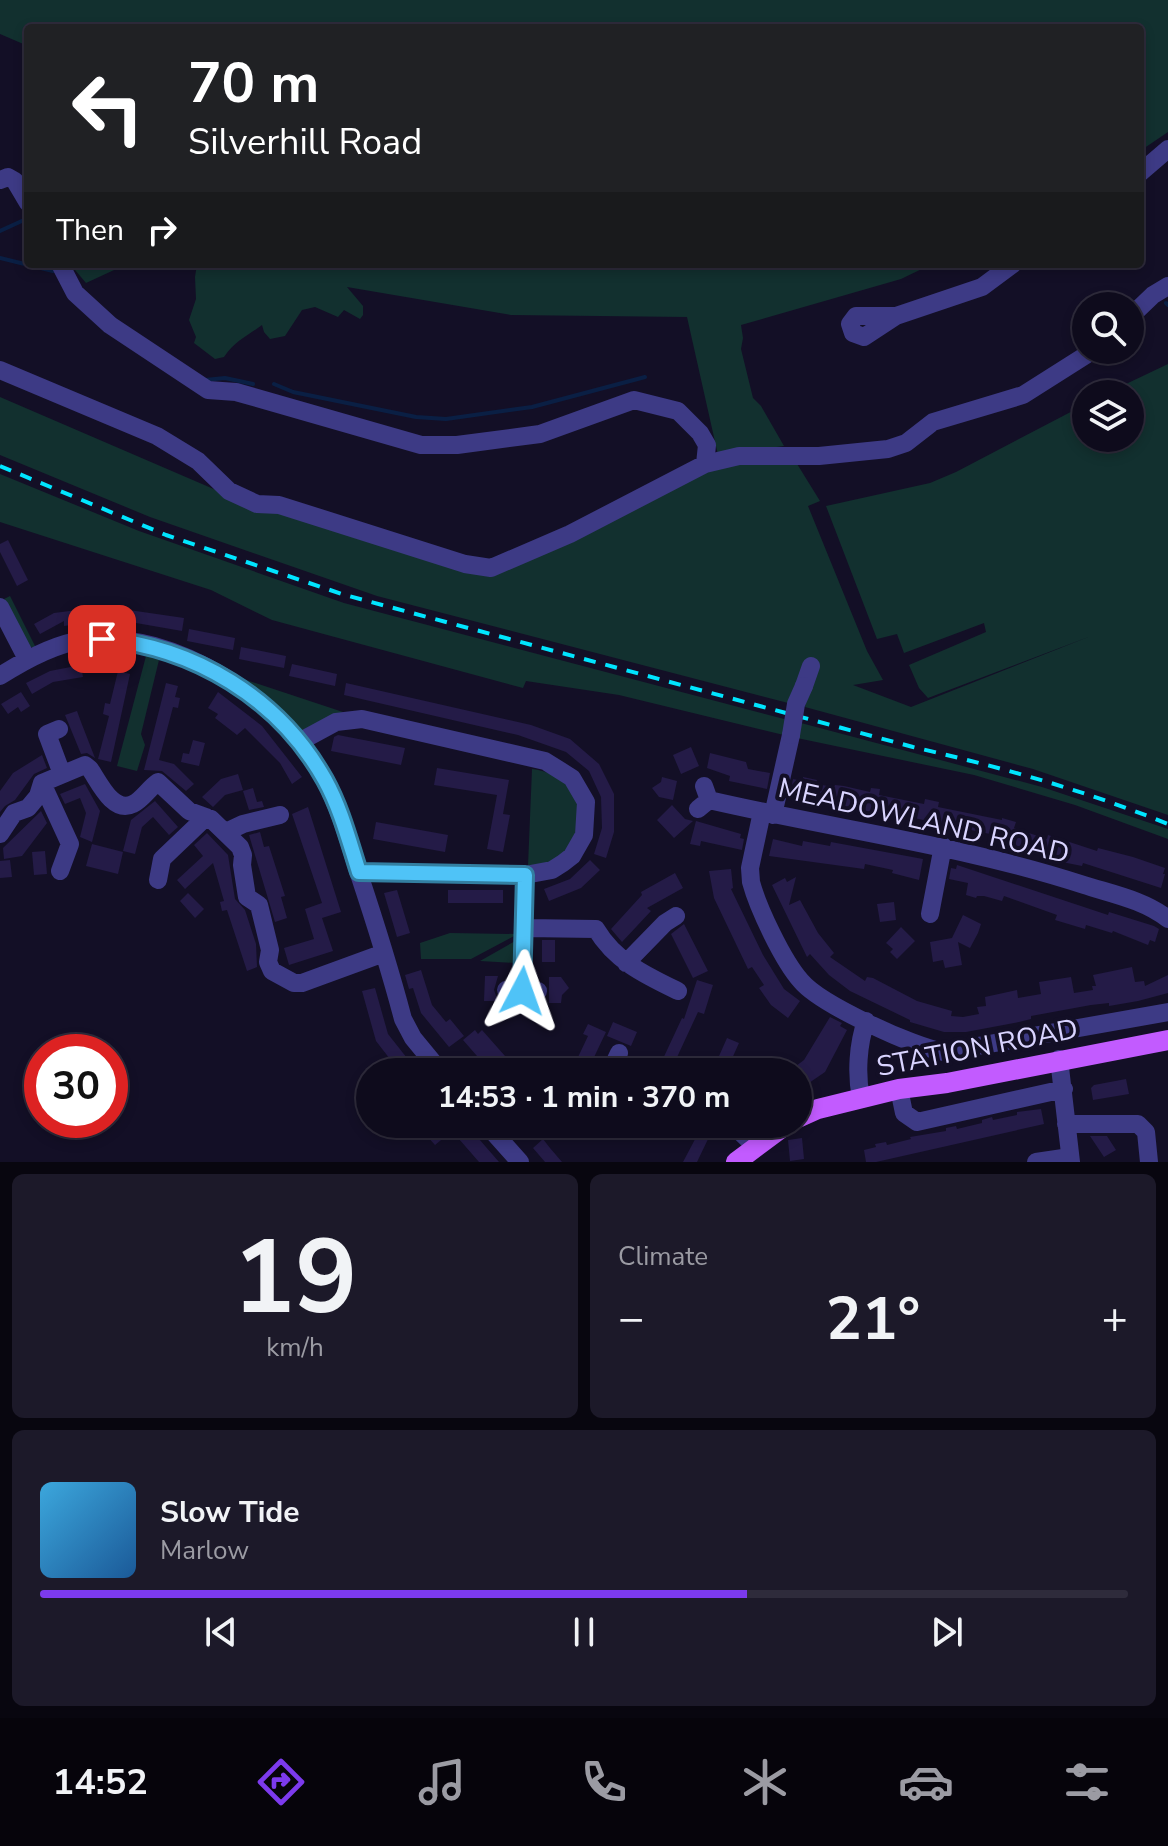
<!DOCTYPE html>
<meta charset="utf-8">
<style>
:root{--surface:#0e0b1c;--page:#1c1929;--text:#f1f3f6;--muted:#9b9ba3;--line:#2e2b3b;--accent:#7c3aed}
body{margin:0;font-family:"Nunito Sans",sans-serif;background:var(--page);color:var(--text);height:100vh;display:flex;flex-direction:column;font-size:30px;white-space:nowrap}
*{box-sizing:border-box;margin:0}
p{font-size:26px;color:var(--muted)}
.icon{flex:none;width:44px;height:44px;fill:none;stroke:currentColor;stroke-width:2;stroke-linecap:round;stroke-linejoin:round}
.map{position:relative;height:1162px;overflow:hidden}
.details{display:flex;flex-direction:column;gap:12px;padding:12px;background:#08060f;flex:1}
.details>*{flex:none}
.top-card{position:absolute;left:24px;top:24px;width:1120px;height:244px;border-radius:8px;box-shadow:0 4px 12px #0003,0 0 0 2px var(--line);background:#202124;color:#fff;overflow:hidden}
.tools{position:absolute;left:1072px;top:292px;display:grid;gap:16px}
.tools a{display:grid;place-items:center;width:72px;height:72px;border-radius:50%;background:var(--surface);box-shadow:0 4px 12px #0003,0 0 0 2px var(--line);font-size:40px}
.speed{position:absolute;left:24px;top:1034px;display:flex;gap:16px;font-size:40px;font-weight:700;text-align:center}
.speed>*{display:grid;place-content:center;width:104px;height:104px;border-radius:50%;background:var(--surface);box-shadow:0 4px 12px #0003,0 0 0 2px var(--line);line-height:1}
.speed .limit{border:12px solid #d22;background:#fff;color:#111}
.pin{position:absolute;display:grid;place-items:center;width:68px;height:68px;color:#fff;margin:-34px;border-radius:16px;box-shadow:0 4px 12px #0006}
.me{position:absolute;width:88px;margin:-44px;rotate:4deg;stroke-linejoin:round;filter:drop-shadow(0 0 6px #0008)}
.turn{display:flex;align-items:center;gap:28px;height:168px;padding:0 32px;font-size:36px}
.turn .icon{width:104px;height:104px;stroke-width:2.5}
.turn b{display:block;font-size:56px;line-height:68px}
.then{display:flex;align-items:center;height:76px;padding:0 32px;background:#0003;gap:16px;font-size:30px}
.big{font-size:60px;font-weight:700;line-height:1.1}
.details .card{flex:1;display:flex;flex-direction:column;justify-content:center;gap:12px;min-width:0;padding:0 28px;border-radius:12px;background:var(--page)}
.details .dial{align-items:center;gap:0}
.dial b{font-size:104px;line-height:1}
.song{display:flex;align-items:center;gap:24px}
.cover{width:96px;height:96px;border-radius:12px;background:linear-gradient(135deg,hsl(200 70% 55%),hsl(210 70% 35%))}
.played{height:8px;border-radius:4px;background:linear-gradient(90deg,var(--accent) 65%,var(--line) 65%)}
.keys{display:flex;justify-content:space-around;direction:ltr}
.heat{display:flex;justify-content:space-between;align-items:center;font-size:44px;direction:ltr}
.details .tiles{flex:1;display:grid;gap:12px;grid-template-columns:1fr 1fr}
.card:last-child{grid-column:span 2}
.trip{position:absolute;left:356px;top:1058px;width:456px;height:80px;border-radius:40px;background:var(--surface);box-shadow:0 4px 12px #0003,0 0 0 2px var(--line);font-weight:700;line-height:80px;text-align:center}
.dock{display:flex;height:128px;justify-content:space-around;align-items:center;background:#06040b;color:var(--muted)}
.dock .icon{width:56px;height:56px}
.dock .current{color:var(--accent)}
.dock b{font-size:36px;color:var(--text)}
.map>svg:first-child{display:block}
</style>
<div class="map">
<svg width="1168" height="1162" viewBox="0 0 1168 1162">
<rect width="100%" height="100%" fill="#130f26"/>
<path fill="#12302f" d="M0 0H1168V132L1140 151V28H28V46L0 34Z
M70 264H127L86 283Z
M197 264H932L901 279 741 325 743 338 741 349 753 398 761 406 784 446 718 455 687 317 511 315 347 287 363 306V315L360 319 344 310 338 317 315 307 302 310 285 336 270 339 264 332 262 325C246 337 236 340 224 357L215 359 194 343 196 337 189 320 196 299 195 277Z
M1168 364V815L1033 769 805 707 813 673 792 704 377 596 150 517 0 455V397L265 511 273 508 490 576 722 465 794 459 820 501 808 506 867 651 883 680 853 685 911 707 1091 636 928 698 919 688 909 665 986 632 984 623 904 653 897 634 877 639 826 506 930 483 956 472 1086 404V438H1130V394H1105Z
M0 474 139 531 344 603 788 720V736L619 695 526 681 523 688 272 620 211 590 0 522Z
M10 596 36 648 27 646 4 599Z
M146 656 159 660 141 734 145 745 137 771 117 766Z
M231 675 352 715 301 732Z
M801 723 1042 787 1168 829V839L1075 805 974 775 797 738Z
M532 769C566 773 586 798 577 831 574 843 565 855 553 861 546 864 536 865 528 866Z
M450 933 518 934 471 959H421L420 943Z
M517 940 516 963 480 961Z"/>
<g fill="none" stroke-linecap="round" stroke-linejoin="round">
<path stroke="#0a1f44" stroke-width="4" d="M0 231 24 220
M0 258 53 271
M1166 303 1168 305
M205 380 225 378 253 384
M274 384 293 392 416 417 446 419 532 407 645 377"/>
</g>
<path fill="#241b47" d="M8 540 28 580 17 586 0 552V544Z
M93 608 129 610 184 618 182 631 136 623 87 620V623L64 626V621L40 634 34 624 54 613Z
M189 629 235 638 233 650 187 641Z
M241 647 286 656 284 668 239 659Z
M292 664 337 674 335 686 289 676Z
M81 665 83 677 53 682 32 694 26 683 50 671Z
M118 671 130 674 111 762 98 759 109 716 103 714 105 703 110 704Z
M166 683 178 686 175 697 180 698 178 708 173 707 159 760 174 764 194 784 186 791 162 771 144 770Z
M346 683 531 725 570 739 599 764 614 794V832L606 858 594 854 602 828 601 797 589 771 566 752 518 735 344 695Z
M21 692 30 706 21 712 18 707 8 714 1 704Z
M218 692 262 726 302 777 292 784 280 763 245 728 237 735 215 718 218 714 208 708Z
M77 711 81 722 95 758 87 753 81 754 65 715Z
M338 735 405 748 401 765 331 751 334 737Z
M193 740 205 743 199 766 181 762 183 753 189 754Z
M691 747 699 766 681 774 673 755Z
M710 753 746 762 748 769 770 773 767 789 729 781 730 776 707 768Z
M42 755 47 768 34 774 15 800 5 806 0 812V791L13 773Z
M437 768 509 780 503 814 510 815 503 852 487 849 497 795 434 785Z
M238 774 243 790 225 795 213 807 202 797 221 779Z
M662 777 677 781 673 800 659 797 652 788 661 782Z
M803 777 817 780 816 784 834 787 835 785 844 786 870 792 871 788 880 789 879 795 924 804 925 799 939 802 938 807 1002 820V818L1016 822 1014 828 1047 839 1048 835 1097 851 1098 848 1133 857 1165 868 1163 874H1165L1161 888 1083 863 1082 866 1062 862 989 836 990 834 876 810V813L803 800 804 797 790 794 793 779 803 781Z
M85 784 100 811 92 842 80 837 86 813 80 798 65 804 60 794Z
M253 788 257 802 262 801 264 807 249 810 243 791Z
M155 801 178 827 169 835 153 817 142 827 135 854 123 851 131 820Z
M672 805 685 819 693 821 674 838 657 820Z
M308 807 341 912 322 918 333 951 289 965 284 948 314 939 305 909 322 903 292 814Z
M41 811 47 823 22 856 4 859 3 848Z
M696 821 741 834 740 838 744 839 742 850 701 841 700 846 690 844Z
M376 822 448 835 445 852 373 839Z
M260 832 264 847 269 846 285 896 281 897 287 918 275 922 249 835Z
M207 833 228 855 235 899 245 910 256 944 257 967 247 971 227 910 222 911 220 902 224 901 213 863 185 889 177 880 203 856 194 845Z
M773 839 802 846 803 841 830 846 831 842 923 859 919 880 892 873 893 870 865 864 864 869 769 856Z
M92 844 123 852 118 874 86 866Z
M45 851 47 874 34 875 32 852Z
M10 860 12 877 0 878V861Z
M590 860 600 870 581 888 549 901 544 889 570 879Z
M957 865 1108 915 1109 912 1154 926 1159 929 1155 942 1150 940 1148 945 1113 931 1112 933 1086 925 1085 929 1055 920 1057 915 1004 896 1002 901 984 896H977L976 898 966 895 968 883 949 879 951 868 956 869Z
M731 869 733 888 731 889 763 955 784 989 800 1001 788 1018 771 1005 759 988 764 985 752 967 748 969 714 898 709 871Z
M675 873 683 888 647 908 651 911 622 942 611 929 642 895 641 892Z
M796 877 789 905 800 900 818 933 834 953 830 957 865 981 867 977 873 978 917 1001 952 1011 951 1016 963 1017 979 1014 977 1007 986 1006 985 997 1017 990 1018 998 1041 994 1039 982 1071 977 1074 993 1093 990 1092 986H1096L1093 975 1132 967 1135 982 1144 981 1145 986 1168 975V993L1138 1001 1109 1006V1003L1091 1005 1031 1016V1019L1019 1022 966 1032H944L910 1022V1020L850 991 829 975 810 954 807 957 772 885 785 878 787 882Z
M397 890 410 933 397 937 384 893Z
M448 890H503V903H448Z
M188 893 204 909 195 918 180 901Z
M894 902 896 920 880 922 877 904Z
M963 915 981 924 978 933 970 948 958 942 962 965 945 968 943 960 933 962 930 942 952 938Z
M684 924 708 971 693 978 671 934Z
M901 927 915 941 897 959 890 952 893 949 886 943Z
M542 940H555V962H542Z
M421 970 432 1005 446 1022 450 1019 464 1036 449 1047 421 1013 413 988 409 989 405 975Z
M485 976H498L494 990 498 1001H484Z
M549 977H561L569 988 562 995 561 1003H549Z
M697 980 713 985 704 1014 698 1012 672 1068 661 1063 682 1018 684 1019Z
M375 988 388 1034 418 1072H400L376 1041 362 991Z
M506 1002 535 1003V1014L506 1013Z
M830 1017 842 1023 840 1026 847 1030 825 1072 806 1085 804 1082 798 1086V1072H788L804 1060Z
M613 1022 637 1032 631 1046 607 1036Z
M588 1024 606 1032 587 1072H571L588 1036 583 1034Z
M475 1030 478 1034 482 1030 505 1056 501 1060 511 1072H491L463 1040Z
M727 1038 739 1043 726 1072H712Z
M1126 1079 1129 1094 1093 1100 1091 1088 1094 1085Z
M1041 1109 1044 1124 876 1162H866L864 1150 876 1147 875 1144 886 1142 887 1145 911 1139 910 1137 946 1131V1128L956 1126 957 1129 982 1123V1120L992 1117 993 1120 1017 1115V1112Z
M423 1124H466L499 1162H479L452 1131 435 1145 427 1136 431 1133Z
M617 1124H646L641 1135Z
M702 1126 710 1130V1135L697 1162H683Z
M1090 1136H1107L1116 1150 1104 1157Z
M802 1138 804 1159 790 1161 788 1140Z
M543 1139 550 1148 562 1162H545L533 1148Z"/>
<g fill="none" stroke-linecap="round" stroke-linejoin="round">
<path stroke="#3d3a85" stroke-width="18" d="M1140 173 1168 149
M0 180 8 177 15 181 28 203
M60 264 75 293 110 325 208 390 236 392 421 445H457L540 434 634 400 678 411 700 433 707 445 705 464
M896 316H856L850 324 853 333 864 337 896 316 982 287 1013 264
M1130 317 1153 295 1168 286
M0 370 157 436 198 461 229 491 257 504 279 505 465 564 491 568 570 534 705 464 739 456H819L888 449 906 443 933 422 1023 395 1094 350
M0 607 27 659
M0 676C25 660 54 644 83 640 175 628 286 703 326 783 341 812 349 843 359 874 375 922 390 970 403 1019L413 1038 441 1072
M804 686 811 666
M59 729 47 734 62 774
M299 742 336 722 362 719 545 761 572 778 586 802 584 835 572 856 563 863 552 870 525 875 359 872
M42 783 70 844 60 871
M709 800C834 829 961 845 1084 885 1112 894 1144 900 1168 919
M698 809 709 800 704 786
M762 812 750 868 751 882C758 908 783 961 801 981 820 1004 913 1047 944 1052L1168 1012
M773 815 791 735
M226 832 243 824 280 815
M0 834 14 813 28 808 38 796 42 783 85 765 90 769C99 782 113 814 133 804 142 800 149 788 158 782L189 811 211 819 240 847 243 855 242 865 247 897 259 905 270 950 268 962 272 971 294 983H302L384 953
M158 880 162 859 206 817
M930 914 943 846
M526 928 596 929C615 961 645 975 678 991
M626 963 665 923 676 916
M506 990 538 991
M522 991 525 875
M1059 1059 1071 1162
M610 1072 619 1053
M899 1089 904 1113 917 1122 1064 1089
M861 1098C856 1074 858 1044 866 1021
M486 1124 520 1162
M732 1124 755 1146
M1066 1124H1138L1146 1132 1149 1162
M1036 1162 1070 1157"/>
<path stroke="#c25bff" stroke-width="20" d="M798 1118 818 1109 899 1089 947 1083 1168 1040
M736 1162 787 1124"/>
<path stroke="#00e5ff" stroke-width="4" stroke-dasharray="12 10" stroke-linecap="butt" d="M0 466 166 535 345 595 913 747C1000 767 1084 790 1168 824"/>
<path stroke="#3d3a85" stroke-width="18" d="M791 735 796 704 804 686"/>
</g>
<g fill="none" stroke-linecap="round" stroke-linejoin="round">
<g stroke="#337fa1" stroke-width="20">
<path id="route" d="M102 639C194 647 279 698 325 780 341 809 349 841 359 872L525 875 522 991"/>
</g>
<use href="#route" stroke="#4fc3f7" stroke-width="14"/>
</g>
<g text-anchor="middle" stroke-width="8" stroke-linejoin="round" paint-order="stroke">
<g font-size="28" fill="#d9d4ff" stroke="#130f26">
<text transform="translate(924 820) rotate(13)" y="10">MEADOWLAND ROAD</text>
<text transform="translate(977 1047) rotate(-11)" y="10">STATION ROAD</text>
</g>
</g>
</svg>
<div class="tools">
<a><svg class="icon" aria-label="search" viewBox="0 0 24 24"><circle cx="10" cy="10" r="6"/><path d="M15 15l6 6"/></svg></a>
<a><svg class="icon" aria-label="layers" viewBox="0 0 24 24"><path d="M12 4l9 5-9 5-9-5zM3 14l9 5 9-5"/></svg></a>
</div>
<div class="speed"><div class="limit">30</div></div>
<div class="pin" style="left:102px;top:639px;background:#d93025"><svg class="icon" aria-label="arrive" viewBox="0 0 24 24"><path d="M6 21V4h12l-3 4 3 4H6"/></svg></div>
<svg class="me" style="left:522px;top:991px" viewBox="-20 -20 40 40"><path d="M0-17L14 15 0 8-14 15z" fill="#4fc3f7" stroke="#fff" stroke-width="4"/></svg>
<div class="trip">14:53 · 1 min · 370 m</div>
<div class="top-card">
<div class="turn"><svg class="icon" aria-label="left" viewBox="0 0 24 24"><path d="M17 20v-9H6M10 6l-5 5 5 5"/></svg><div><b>70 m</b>Silverhill Road</div></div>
<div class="then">Then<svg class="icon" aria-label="right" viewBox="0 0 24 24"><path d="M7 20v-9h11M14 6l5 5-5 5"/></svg></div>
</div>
</div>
<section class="details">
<div class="tiles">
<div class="card dial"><b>19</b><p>km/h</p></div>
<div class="card"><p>Climate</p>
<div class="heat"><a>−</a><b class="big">21°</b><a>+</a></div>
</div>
<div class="card">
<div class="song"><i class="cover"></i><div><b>Slow Tide</b><p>Marlow</p></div></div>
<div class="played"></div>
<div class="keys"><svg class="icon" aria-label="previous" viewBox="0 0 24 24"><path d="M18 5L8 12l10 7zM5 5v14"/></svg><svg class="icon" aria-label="pause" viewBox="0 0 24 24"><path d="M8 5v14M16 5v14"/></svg><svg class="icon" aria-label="next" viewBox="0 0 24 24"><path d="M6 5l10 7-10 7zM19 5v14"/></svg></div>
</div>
</div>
</section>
<nav class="dock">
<b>14:52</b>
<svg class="icon current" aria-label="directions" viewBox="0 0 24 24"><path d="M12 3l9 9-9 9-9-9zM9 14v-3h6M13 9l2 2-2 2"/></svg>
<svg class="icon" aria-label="music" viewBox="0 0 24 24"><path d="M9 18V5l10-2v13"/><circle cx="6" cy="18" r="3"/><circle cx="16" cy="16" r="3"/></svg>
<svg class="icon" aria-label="phone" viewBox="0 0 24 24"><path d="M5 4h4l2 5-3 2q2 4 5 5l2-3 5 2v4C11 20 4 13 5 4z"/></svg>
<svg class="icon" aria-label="climate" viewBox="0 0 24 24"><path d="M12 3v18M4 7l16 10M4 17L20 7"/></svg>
<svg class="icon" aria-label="car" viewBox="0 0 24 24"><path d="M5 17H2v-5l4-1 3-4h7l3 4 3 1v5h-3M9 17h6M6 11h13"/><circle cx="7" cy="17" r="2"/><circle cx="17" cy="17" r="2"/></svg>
<svg class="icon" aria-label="filters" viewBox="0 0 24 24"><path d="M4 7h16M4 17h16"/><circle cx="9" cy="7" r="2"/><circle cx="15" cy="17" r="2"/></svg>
</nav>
